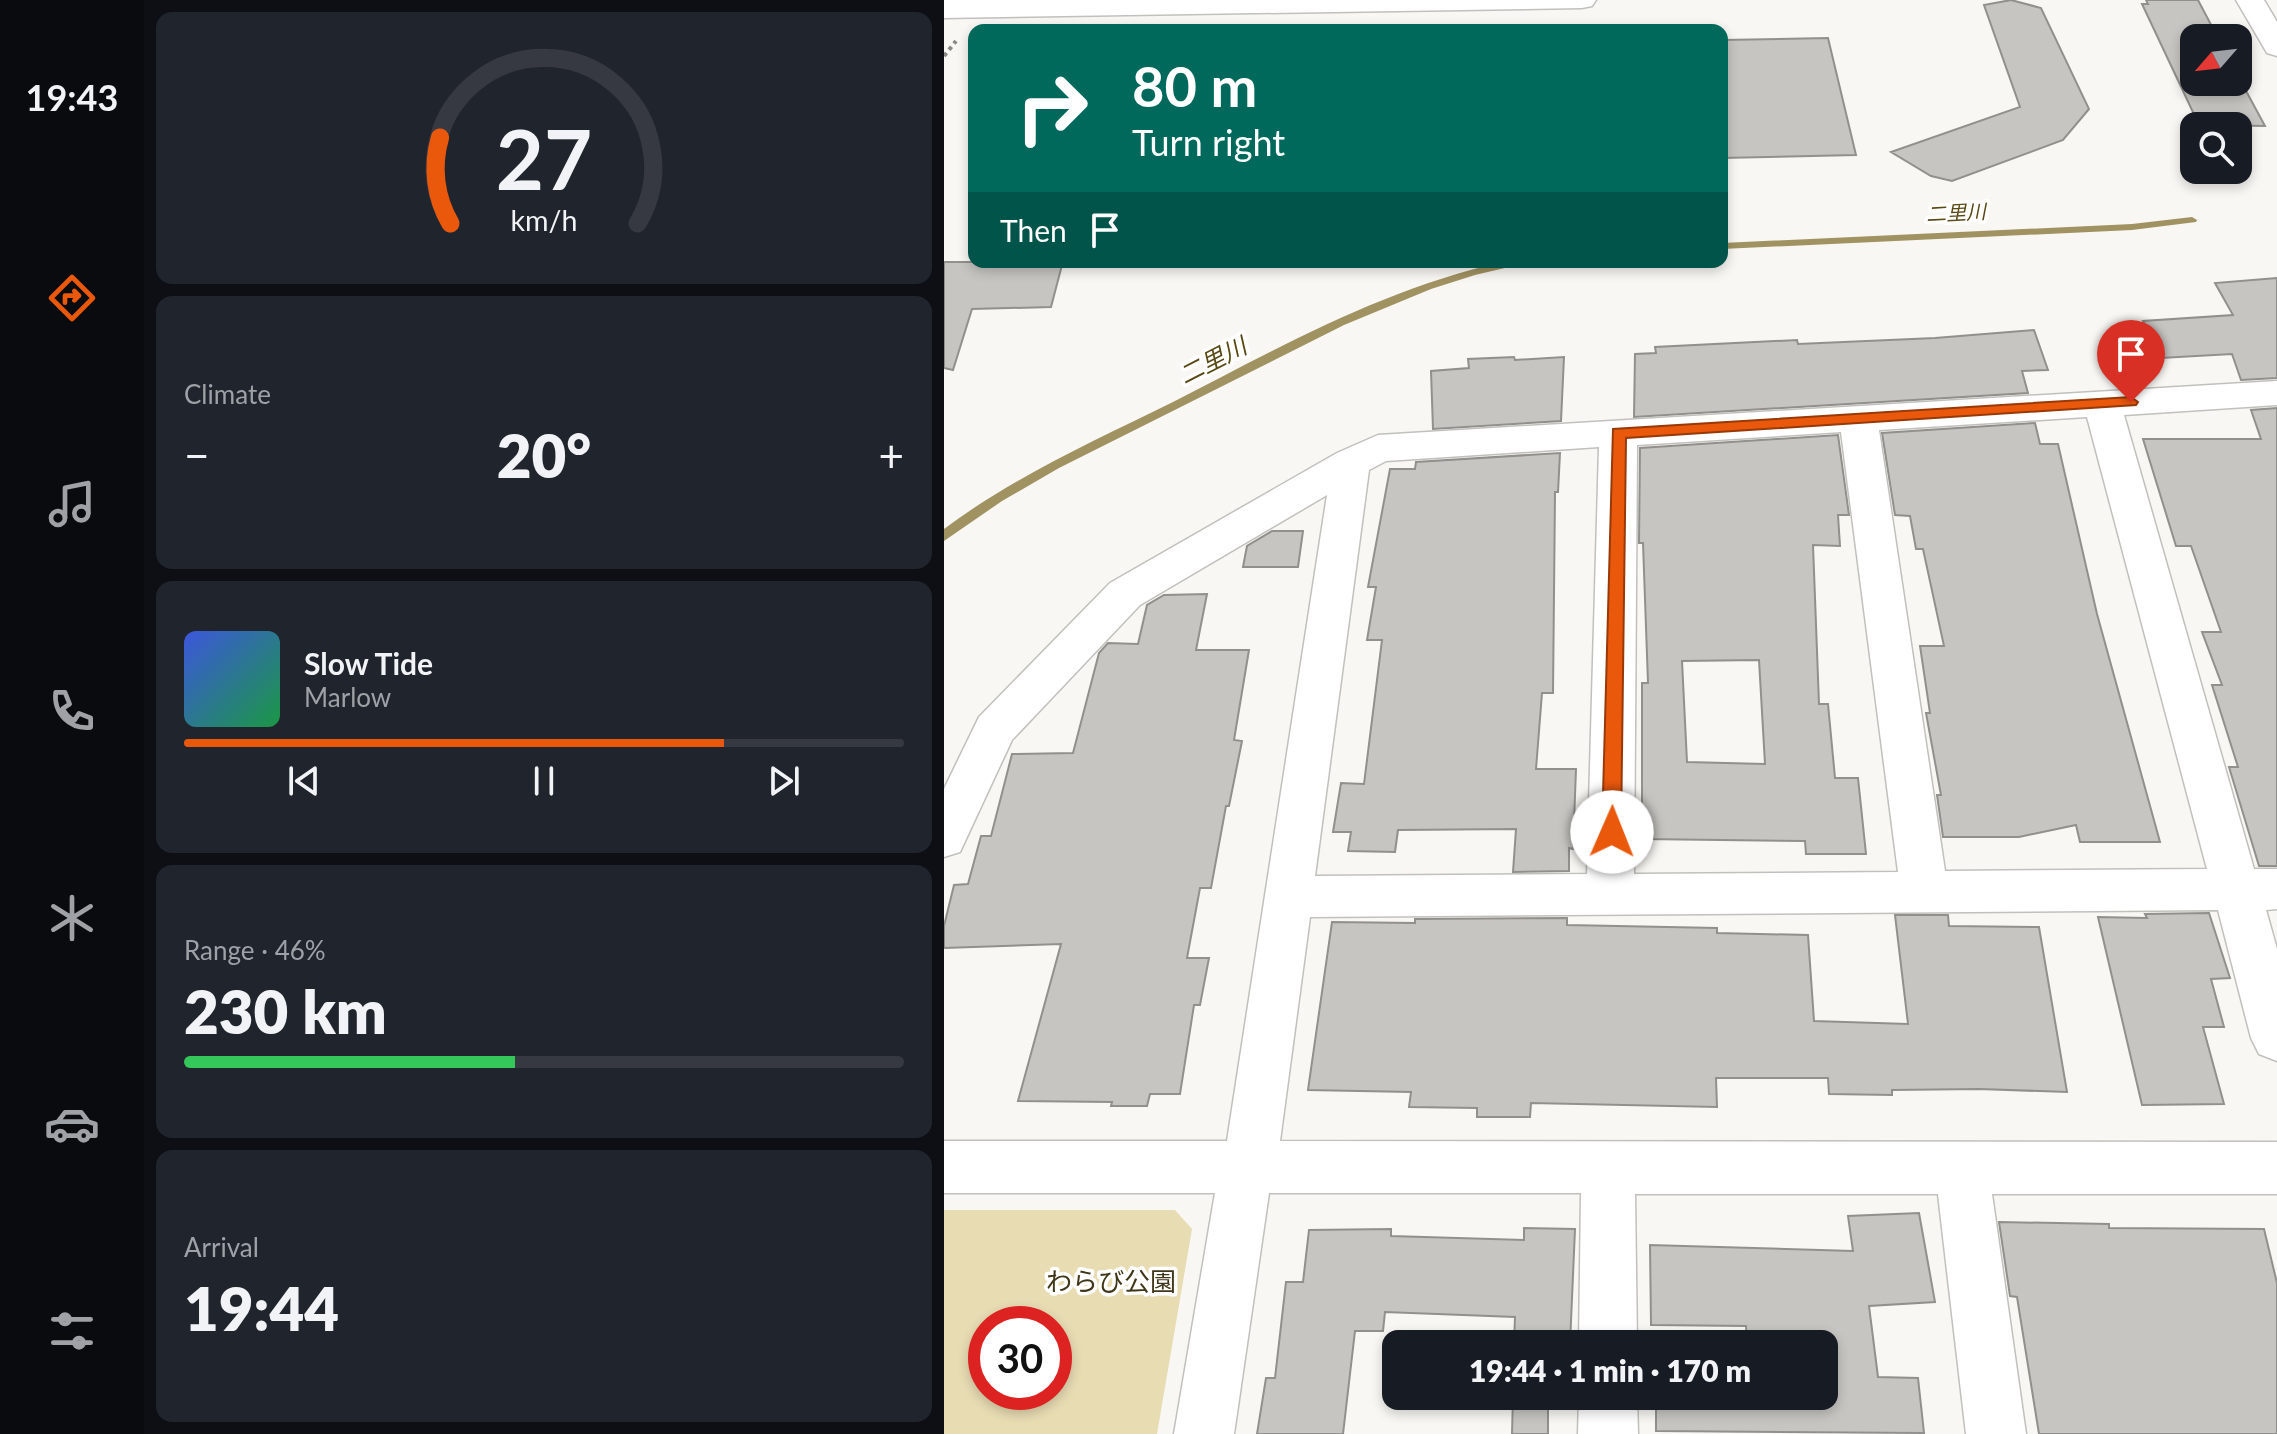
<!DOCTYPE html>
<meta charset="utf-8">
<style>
:root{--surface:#171b24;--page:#20242c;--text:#f1f3f6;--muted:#9ea1a6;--line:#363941;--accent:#ea580c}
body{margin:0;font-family:Lato,"Noto Sans JP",sans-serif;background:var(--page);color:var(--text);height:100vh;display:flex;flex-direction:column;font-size:30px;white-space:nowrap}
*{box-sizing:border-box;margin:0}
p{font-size:26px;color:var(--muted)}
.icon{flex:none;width:44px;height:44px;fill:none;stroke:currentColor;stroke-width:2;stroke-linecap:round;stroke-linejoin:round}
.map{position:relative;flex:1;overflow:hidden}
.side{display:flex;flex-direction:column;gap:12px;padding:12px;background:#0d0f14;width:800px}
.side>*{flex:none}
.hud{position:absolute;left:24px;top:24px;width:760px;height:244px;border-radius:16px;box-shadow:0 4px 12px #0003;background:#00695c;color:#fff;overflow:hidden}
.needle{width:52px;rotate:242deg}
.controls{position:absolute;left:1236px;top:24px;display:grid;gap:16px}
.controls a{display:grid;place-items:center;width:72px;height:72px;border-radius:16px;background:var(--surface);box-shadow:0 4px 12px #0003;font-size:40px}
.speed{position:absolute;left:24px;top:1306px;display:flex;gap:16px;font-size:40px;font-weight:700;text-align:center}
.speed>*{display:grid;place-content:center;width:104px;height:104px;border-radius:50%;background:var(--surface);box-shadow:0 4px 12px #0003;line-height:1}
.speed .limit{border:12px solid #d22;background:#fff;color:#111}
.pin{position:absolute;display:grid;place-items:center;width:68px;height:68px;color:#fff;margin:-82px -34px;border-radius:50% 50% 50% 0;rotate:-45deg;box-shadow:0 0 8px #0007}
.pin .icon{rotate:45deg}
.me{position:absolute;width:88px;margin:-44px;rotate:1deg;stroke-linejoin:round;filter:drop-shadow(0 0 6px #0008)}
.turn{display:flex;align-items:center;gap:28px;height:168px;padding:0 32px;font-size:36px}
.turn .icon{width:104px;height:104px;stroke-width:2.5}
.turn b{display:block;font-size:56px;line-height:68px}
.then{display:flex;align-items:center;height:76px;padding:0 32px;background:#0003;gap:16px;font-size:30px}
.big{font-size:60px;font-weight:800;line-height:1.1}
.side .tile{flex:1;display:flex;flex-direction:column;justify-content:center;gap:12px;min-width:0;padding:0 28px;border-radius:16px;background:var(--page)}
.side .dial{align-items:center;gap:0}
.dial svg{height:208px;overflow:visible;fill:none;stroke:var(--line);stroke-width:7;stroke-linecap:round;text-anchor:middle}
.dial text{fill:var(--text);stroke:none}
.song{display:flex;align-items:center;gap:24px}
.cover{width:96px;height:96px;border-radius:12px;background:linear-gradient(135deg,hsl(230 70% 55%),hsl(140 70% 35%))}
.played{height:8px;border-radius:4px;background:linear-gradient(90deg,var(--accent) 75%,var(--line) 75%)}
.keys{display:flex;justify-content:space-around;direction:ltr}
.heat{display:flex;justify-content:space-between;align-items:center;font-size:44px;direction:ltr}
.charge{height:12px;border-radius:6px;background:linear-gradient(90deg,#34c759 46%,var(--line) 0)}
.trip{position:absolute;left:438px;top:1330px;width:456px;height:80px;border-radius:16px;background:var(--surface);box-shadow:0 4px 12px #0003;font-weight:800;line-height:80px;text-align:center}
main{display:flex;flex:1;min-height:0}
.tab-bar{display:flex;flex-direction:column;width:144px;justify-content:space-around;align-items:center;background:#090b0e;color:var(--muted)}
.tab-bar .icon{width:56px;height:56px}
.tab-bar .selected{color:var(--accent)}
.tab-bar b{font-size:36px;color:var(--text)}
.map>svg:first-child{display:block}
</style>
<main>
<nav class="tab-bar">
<b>19:43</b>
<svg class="icon selected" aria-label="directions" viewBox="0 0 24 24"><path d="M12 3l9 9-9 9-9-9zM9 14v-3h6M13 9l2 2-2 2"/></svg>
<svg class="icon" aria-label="music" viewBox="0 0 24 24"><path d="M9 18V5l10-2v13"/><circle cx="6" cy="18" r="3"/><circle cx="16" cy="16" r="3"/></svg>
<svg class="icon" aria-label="phone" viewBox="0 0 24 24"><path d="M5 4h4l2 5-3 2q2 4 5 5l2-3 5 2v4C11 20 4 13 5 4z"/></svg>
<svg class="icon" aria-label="climate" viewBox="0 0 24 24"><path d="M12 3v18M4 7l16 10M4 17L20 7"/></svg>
<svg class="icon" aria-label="car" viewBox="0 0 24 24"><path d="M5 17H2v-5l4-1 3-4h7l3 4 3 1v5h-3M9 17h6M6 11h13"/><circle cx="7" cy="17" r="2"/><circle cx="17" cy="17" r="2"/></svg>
<svg class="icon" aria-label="filters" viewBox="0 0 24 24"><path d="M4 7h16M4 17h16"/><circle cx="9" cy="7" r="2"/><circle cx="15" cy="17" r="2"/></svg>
</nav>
<section class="side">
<div class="tile dial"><svg viewBox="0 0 100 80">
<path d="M14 69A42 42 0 1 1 86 69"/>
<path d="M14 69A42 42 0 0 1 10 36" stroke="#ea580c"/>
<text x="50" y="56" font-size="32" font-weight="700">27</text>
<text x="50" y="72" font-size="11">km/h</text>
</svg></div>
<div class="tile"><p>Climate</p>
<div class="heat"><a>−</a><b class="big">20°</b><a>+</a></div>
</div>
<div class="tile">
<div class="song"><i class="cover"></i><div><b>Slow Tide</b><p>Marlow</p></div></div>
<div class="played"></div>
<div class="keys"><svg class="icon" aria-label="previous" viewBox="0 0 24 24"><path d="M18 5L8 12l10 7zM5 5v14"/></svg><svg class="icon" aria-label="pause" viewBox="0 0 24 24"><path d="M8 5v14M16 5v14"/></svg><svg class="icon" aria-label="next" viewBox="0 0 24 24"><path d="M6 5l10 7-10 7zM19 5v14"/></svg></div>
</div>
<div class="tile"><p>Range · 46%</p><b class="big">230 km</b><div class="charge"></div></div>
<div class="tile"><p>Arrival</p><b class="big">19:44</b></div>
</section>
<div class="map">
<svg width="1333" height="1434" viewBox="0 0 1333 1434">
<rect width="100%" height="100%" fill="#f9f7f3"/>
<path fill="#e8dcb3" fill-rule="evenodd" d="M0 1210H231L248 1229 213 1434H0ZM42 1324H110V1392H42Z"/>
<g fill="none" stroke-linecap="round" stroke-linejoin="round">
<path fill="#a19262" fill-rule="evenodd" d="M1248 217 1253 220 1252 222 1188 230 778 249V243L1188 224Z
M559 262H579L578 264 531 275 487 289 400 325 115 468 58 501 0 541V529C71 476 150 441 229 402 336 347 441 288 559 262Z"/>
</g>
<path fill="#c7c5c1" stroke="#91908c" stroke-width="2" fill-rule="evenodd" d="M1067 0 1097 8 1145 109 1119 140 1008 181 987 176 947 152 1076 107 1040 5Z
M1202 0H1254L1274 38H1250V82H1294V76L1321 126 1255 125 1198 4H1204Z
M884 38 912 155 778 158V40Z
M0 262H42L40 267 118 265 107 307 28 309 9 370 0 368Z
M1333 278V378L1297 380 1288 354 1217 358 1199 321 1289 315 1271 283Z
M1090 330 1104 370 1078 371 1084 393 690 417 691 354 712 353 711 347 853 340 854 344 991 338Z
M570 357 571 360 620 357 617 421 489 429 487 371 525 368 524 359Z
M1333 408V866H1315L1285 767H1294L1268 685H1278L1258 632H1277L1247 546H1232L1199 439H1317L1307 410Z
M1091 423 1096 444H1114L1153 614 1216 842H1136L1132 825 1075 837H999L993 795H997L982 713H986L976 646H1000L979 549H972L966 516 951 515 938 433Z
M894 435 905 515H894L896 546 869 545 875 704H884L891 778H914L922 854H862L861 841 698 839V683H704L699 543H695L696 448ZM815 660 821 764 743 762 738 661Z
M616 453 614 492H611L609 693H598L592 769H632L629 849 625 848V871L569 872 572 829 454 830 451 852 404 851 407 832H389L397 783 420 784 438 640H423L432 587H424L446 469H471L472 462Z
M328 531H359L354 567H299L303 546Z
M263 594 252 650H305L290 740 298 741 285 806H282L267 888H256L243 958H265L256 1005H250L236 1094H206L203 1106H167L168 1102 74 1101 117 944 0 948V926L10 885 24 884 37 836H47L68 754 129 753 155 653 164 643 194 644 203 605 220 595Z
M1265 913 1286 978 1267 979 1280 1027H1259L1280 1104 1198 1105 1154 917 1203 918 1201 914Z
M951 915H1004L1005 926 1095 927 1123 1092 1035 1089 948 1090V1095L885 1094 884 1078H772L773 1107 587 1103 586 1117H533V1108L465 1107 467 1092 364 1090 388 922 471 923V919L623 918V925L773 928V933L864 935 870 1021 964 1024Z
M975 1213 991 1302 925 1306 934 1377 974 1378 980 1433 712 1431V1396H880V1344H803L802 1326 707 1325 706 1245 909 1251 904 1216Z
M1055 1222 1165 1224V1228L1320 1229 1333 1283V1434H1095L1073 1297 1066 1296Z
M580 1228 631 1229 626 1344H570L571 1317 441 1312 439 1331H411L399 1434H313L322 1378H331L342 1282H359L365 1230 447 1229V1236L580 1240Z
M569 1396H604V1434H568Z"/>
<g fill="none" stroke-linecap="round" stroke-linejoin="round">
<g stroke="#c1c0bc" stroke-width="3">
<path id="street" d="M1292 0H1320L1333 22V56L1323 53Z
M1333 381V405L1180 415 1310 869H1333V909L1322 910 1333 949V1061L1315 1054 1307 1038 1274 910 366 917 336 1141 1333 1142V1194H1048L1082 1434H1022L994 1194H691L693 1344H635L637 1193H325L290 1434H230L271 1193H0V1141H283L383 495 196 605 68 740 16 852 0 857V789L35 717 166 583 393 453 434 435ZM1143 417 1263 869 1001 871 935 430ZM897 432 954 872 690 874 693 445ZM655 447 643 874 371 876 425 470 442 461Z
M635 1396H693L694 1434H634Z"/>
</g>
<g stroke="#c1c0bc" stroke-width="3">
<path id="secondary" d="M0 0H652L648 6 638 8 0 18Z"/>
</g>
<path stroke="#8a8986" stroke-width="4" stroke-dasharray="4 4" stroke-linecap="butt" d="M0 56 12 41"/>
<use href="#street" fill="#fff" fill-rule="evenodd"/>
<use href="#secondary" fill="#fff" fill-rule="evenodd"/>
</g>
<path fill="#ea580c" stroke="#983908" stroke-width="2" d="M1187 397 1194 402 1192 405 682 438 677 832 674 838H661L658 832 669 429Z"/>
<g text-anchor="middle" stroke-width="7" stroke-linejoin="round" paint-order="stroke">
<g font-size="20" font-style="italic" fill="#584914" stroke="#fff">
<text transform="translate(1012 213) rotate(-3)" y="7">二里川</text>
</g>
<g font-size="24" font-style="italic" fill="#584914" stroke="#fff">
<text transform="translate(269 361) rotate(-27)" y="8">二里川</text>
</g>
<g font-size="26" fill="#403618" stroke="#fff">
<text x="167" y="1291">わらび公園</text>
</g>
</g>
</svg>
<div class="controls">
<a><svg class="needle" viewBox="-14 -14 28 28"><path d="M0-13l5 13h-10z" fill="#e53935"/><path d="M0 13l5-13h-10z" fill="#9ea1a6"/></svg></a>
<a><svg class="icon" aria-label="search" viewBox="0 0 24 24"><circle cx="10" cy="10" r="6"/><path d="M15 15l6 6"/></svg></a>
</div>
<div class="speed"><div class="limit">30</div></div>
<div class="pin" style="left:1187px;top:402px;background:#d93025"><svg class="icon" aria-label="arrive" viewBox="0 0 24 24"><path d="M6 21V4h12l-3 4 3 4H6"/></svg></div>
<svg class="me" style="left:668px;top:832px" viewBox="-20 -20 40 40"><circle r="19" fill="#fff"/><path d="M0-13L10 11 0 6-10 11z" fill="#ea580c"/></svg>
<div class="trip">19:44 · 1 min · 170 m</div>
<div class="hud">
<div class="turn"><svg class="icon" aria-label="right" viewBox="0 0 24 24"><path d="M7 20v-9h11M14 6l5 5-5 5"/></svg><div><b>80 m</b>Turn right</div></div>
<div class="then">Then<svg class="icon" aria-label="arrive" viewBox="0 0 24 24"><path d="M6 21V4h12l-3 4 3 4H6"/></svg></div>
</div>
</div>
</main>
